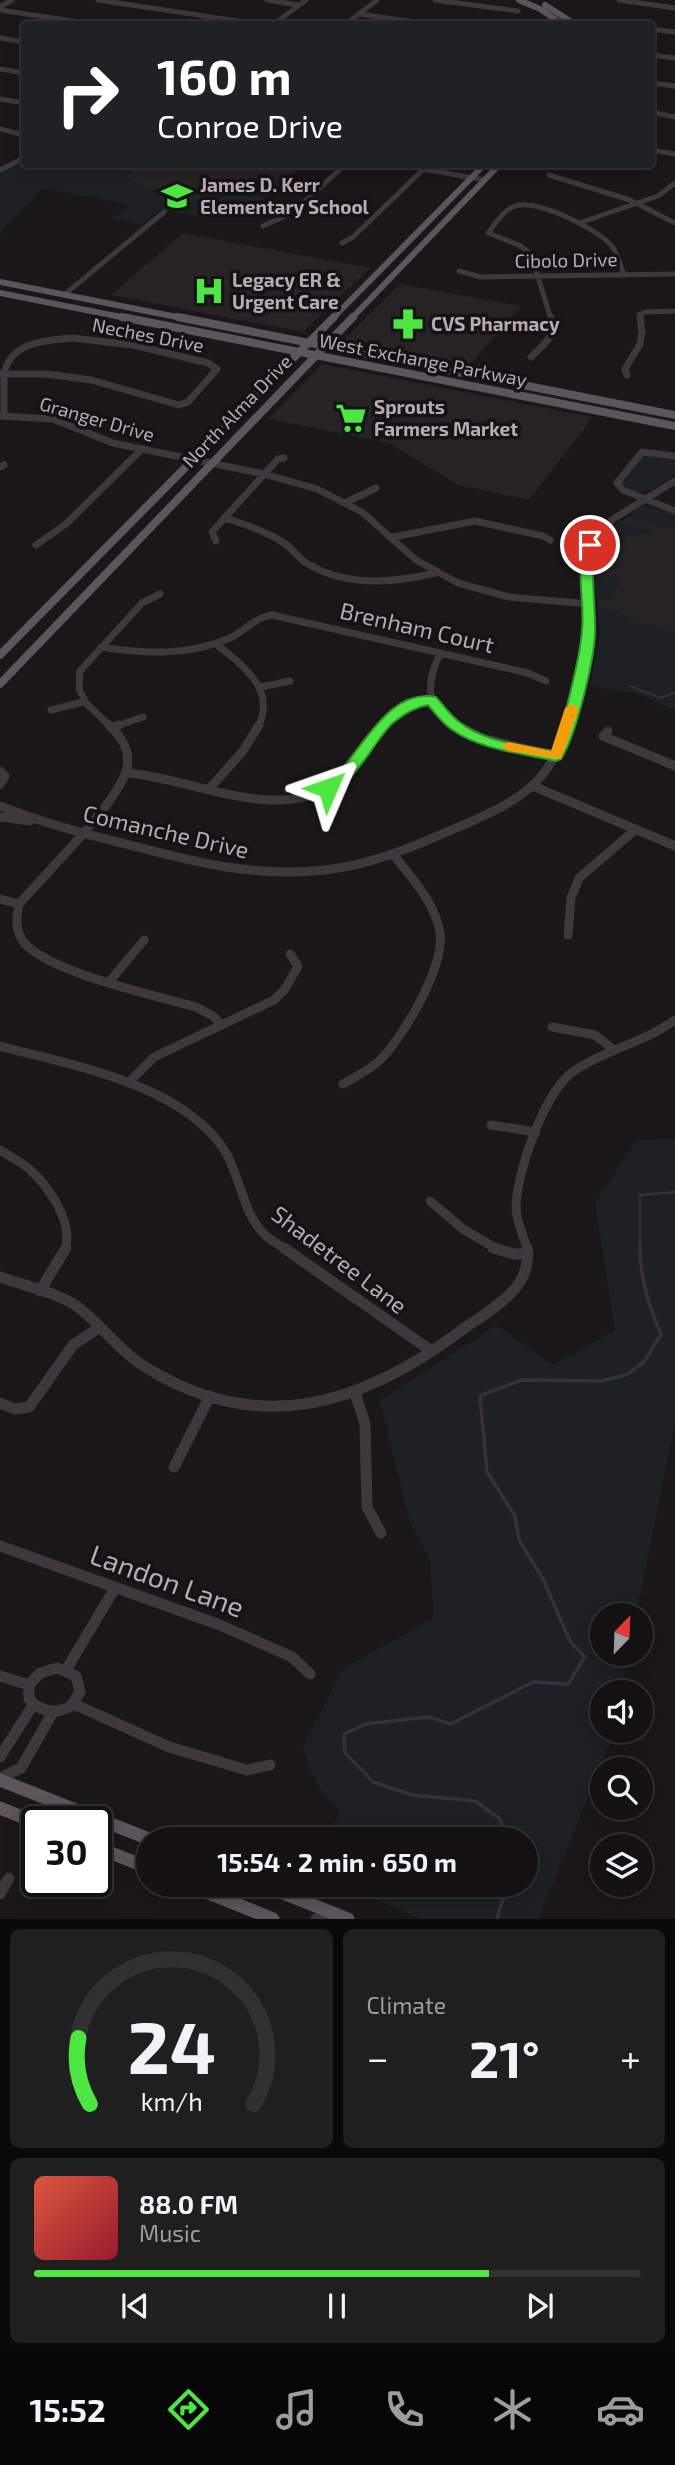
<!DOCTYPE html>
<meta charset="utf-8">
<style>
:root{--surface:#131112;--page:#201f20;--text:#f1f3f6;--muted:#9d9d9f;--line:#323132;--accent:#4ee642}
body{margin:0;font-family:"Exo 2",sans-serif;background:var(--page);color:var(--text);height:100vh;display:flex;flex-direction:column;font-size:26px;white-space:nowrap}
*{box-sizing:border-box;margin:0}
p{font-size:23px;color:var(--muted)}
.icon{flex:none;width:38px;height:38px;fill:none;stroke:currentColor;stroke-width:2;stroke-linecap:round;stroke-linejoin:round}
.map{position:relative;height:1919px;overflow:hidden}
.sheet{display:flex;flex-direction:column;gap:10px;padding:10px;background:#0a090a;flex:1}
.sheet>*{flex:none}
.banner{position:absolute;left:21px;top:21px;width:634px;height:147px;border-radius:7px;box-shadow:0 4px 18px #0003,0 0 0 2px var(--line);background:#202124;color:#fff;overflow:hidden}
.needle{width:46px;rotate:23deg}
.fabs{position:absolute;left:590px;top:1603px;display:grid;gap:14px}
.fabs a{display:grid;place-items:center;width:63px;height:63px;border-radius:50%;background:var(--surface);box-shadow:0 4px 18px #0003,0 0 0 2px var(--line);font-size:35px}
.speed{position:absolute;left:21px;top:1806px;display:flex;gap:14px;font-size:35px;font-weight:700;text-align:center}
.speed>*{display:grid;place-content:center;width:91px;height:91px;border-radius:50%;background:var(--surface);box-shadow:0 4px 18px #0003,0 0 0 2px var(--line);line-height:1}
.speed .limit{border:4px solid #111;border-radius:10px;background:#fff;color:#111}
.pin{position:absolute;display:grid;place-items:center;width:60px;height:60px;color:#fff;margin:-30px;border:4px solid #fff;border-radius:50%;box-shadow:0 2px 7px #0007}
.me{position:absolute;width:77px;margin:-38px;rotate:47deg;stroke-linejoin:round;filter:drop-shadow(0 0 5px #0008)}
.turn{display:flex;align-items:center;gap:24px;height:147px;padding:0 21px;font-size:32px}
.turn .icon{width:91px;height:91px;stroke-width:2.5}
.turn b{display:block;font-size:49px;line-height:60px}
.big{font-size:52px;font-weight:700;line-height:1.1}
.sheet .card{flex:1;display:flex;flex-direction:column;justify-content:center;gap:10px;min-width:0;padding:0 24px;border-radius:10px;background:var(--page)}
.sheet .dial{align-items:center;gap:0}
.dial svg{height:182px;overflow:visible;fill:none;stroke:var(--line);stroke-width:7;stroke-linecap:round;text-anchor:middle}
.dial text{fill:var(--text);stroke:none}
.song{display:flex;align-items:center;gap:21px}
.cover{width:84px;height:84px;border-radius:10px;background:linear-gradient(135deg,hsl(10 70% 55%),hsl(350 70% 35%))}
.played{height:7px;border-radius:4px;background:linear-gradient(90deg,var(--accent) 75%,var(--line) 75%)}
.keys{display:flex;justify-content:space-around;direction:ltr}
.heat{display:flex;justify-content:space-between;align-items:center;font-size:38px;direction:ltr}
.sheet .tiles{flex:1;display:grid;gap:10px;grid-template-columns:1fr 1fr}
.card:last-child{grid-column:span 2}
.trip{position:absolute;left:136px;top:1827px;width:402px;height:70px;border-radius:35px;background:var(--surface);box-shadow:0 4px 18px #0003,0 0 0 2px var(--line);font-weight:700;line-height:70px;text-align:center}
.dock{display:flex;height:112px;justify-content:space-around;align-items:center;background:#080707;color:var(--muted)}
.dock .icon{width:49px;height:49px}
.dock .on{color:var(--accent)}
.dock b{font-size:32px;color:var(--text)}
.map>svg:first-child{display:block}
</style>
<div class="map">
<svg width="675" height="1919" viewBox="0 0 675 1919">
<rect width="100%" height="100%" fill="#191718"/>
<path fill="#262325" d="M92 165H303L255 206 203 217 42 188Z
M183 233 370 268 303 332 111 295Z
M400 284 521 306 470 365 343 341Z
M322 364 560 411 593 417 529 500 458 485 389 443 268 419Z
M644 505 675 515V632L631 622 617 610 598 609 593 566 610 530Z"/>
<path fill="#1d2124" d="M24 161V164L119 165 114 166 122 172 131 170 134 172 126 175 148 191 159 188C171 197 190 208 204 195 208 191 206 190 211 188 233 177 263 175 286 179L255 206 203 217 160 209 142 225 112 219 130 204 42 188 0 234V173Z
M644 454 675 458V475C657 487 641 501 621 484Z
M644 505 675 515V529L633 520 630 516 645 507Z
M616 523 650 528 655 532 627 535 610 560 616 562 610 570H595L591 565 601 540Z
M609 577 622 581 611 599 603 601 598 598 595 578Z
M598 609 617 610 631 622 675 632V710L635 693 590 686 600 636Z
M675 1139V1422L636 1615H602V1654H628L621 1692H602V1731H613L612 1738 538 1919H421L341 1885H527V1839H327L340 1811 317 1786 303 1748 341 1670 434 1618 430 1559 410 1524 380 1400 497 1325 552 1365 615 1331 595 1203 636 1140Z"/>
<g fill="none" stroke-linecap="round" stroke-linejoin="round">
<path stroke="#382e3c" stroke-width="2" d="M630 686 660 698 675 693"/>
<path stroke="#382e3c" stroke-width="2.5" d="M640 1249V1195L675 1192"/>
<path stroke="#382e3c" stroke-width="3.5" d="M506 1839 500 1819 475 1801 412 1795 373 1782 345 1753 344 1734 366 1724 428 1717 451 1724 533 1682 568 1684 585 1657 570 1641 543 1579 519 1540 515 1516 487 1472 480 1396 521 1380 601 1381 626 1375 644 1362 661 1334C649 1307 640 1278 640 1248
M497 1919 507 1885"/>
<path stroke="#3e383d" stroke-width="5" d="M98 0 258 24
M267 0 299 5
M435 0 518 11
M619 0 675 8
M0 7 12 0
M0 10 92 24
M359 14 429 24
M592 22 621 24
M274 24 306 0
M346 24 377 0
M651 29 675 32
M0 38 24 42
M651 55 675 58
M0 69 24 73
M651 83 675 86
M0 99 24 103
M651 112 675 117
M0 129 24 135
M651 150 675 154
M394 164 485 180
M0 170 24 158
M549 175 630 200 675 223
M579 223 658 196 675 183
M263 226 292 213 346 164
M342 243 353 237 429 164
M459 271 481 277 675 274
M64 295 164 212
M551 319 531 254 519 245 488 233C495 224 504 210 515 206 537 199 596 228 611 245 618 253 620 265 624 275
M640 319 639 315 645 312 675 311"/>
<path stroke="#3e383d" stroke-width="7" d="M72 338 133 345 208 363 217 369 188 402 179 405 91 380 46 374H4C10 342 46 340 72 338Z
M531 357C544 344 557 336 551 317
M0 374H4
M4 374V416
M627 375 625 369 640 344 642 332 640 317
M0 416 53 419 113 443 264 474 317 489 362 512 416 560 458 583 509 597 589 604
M675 456 642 452 617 483 623 490 675 511
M0 467 4 465
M347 502 376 488
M224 518C245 524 266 531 284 543 293 549 299 559 308 564 346 587 394 583 435 573
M393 537 475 521 543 536 550 540
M216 541 212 532 278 459 284 458
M36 545 66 524 142 449
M216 644C242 665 277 689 258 727
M101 647C144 654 189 656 230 638 245 631 255 617 272 615L528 673 546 681
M440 653C425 688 425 704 458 727
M261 687 290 681
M51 710 83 702
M111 727 86 703 79 689 80 671 142 603 160 594
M113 727 143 717
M383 727 410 706 431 700
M566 727 589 630 585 567 590 545 613 519 675 481"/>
<path stroke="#3e383d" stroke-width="9" d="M109 725C121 737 131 750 127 768 120 801 44 875 19 904 17 915 15 925 20 936 34 970 159 996 196 1007L213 1016 222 1025
M456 725 485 739 556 756
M112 727 119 725
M608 731 603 736 675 766
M0 771 5 776 0 784
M128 773C191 778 274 823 332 785 355 770 366 744 385 725
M533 786 675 846
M209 789 243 751 259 725
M0 806C40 822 80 833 122 843 190 861 253 878 325 870 373 865 417 845 461 826 515 802 550 786 567 725
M0 817 30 821
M0 899 19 904
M568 935 571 898 579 878 636 829
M110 981 144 940
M552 1027 595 1035 614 1050
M0 1046C73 1066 181 1083 225 1151 240 1176 243 1213 264 1234 270 1240 279 1245 286 1249
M128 1083 154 1057 274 1000 285 989 298 966 290 954
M343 1084C355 1077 369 1070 379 1061 403 1038 445 966 440 933 435 902 412 879 394 855
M491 1125 536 1132
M0 1150C9 1156 20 1161 28 1168 48 1185 74 1222 65 1249
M430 1201 463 1229 497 1249
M527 1249C524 1236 516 1221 516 1208 516 1173 545 1090 574 1071 605 1050 643 1043 675 1020"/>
<path stroke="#3e383d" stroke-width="11" d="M284 1248 430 1350
M493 1248 514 1254H528
M0 1277C25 1286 52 1291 75 1305 101 1323 119 1352 147 1368 261 1438 363 1404 462 1330 491 1309 533 1289 527 1248
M40 1291 66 1248
M355 1393 365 1424 367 1507 381 1533
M0 1403 15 1409 29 1407 73 1345 100 1327
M174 1467 210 1396
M0 1546 220 1625 292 1657 310 1674
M57 1668 76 1676 80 1692 71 1706C55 1715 41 1712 29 1699V1685L40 1673Z
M66 1670 115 1588
M0 1676 29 1685
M74 1704 169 1747 247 1770 270 1765
M0 1757 33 1705
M0 1778 21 1768 53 1712
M0 1894 9 1878
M316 1919 329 1911 330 1914"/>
<path stroke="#5c555c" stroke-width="6" d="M519 0 540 9 562 24
M545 5 575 24
M0 282 187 319
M0 293 131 319
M332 319 485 164
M351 319 500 164"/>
<path stroke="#5c555c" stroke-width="8" d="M122 317 675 426
M178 317 675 415
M0 655 334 317
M0 684 353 317"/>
<path stroke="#5c555c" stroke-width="13" d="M0 1780 149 1839
M0 1808 37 1823
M96 1847 149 1868
M189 1885 273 1919
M263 1885 348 1919"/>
</g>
<path fill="#4ee642" stroke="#33962b" stroke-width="2" d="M590 541 596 545C590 573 595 599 595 627 596 655 576 736 561 759L556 761C521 753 480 750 451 729 442 723 435 713 428 705 416 707 404 714 394 722 376 736 349 797 323 791L321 788C326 783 332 780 337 774 363 748 390 687 436 697 443 705 450 715 458 721 483 742 521 745 552 751 563 729 580 657 582 631 585 600 576 578 584 545Z"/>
<path fill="#f59e0b" d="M572 704 579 708 561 759 508 751 501 746 508 742 551 751 565 708Z"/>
<defs>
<g id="school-bare" transform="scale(2.415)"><path d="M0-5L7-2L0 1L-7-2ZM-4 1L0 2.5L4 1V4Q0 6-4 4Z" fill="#4ee642" stroke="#141213" stroke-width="2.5" paint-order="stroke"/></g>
<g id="hospital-bare" transform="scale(2.415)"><path d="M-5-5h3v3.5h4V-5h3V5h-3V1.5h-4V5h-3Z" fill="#4ee642" stroke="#141213" stroke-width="2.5" paint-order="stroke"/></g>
<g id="pharmacy-bare" transform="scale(2.415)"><path d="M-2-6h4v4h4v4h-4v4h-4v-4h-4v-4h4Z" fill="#4ee642" stroke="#141213" stroke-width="2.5" paint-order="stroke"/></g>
<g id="supermarket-bare" transform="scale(2.415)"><path d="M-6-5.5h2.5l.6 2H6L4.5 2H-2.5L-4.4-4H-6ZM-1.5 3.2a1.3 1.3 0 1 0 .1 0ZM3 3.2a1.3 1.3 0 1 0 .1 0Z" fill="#4ee642" stroke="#141213" stroke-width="2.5" paint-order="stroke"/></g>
</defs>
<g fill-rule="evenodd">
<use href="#school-bare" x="177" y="196"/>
<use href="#hospital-bare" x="209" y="291"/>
<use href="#pharmacy-bare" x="408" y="324"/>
<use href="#supermarket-bare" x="351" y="418"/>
</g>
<g text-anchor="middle" stroke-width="7" stroke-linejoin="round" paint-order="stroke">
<g font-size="19" font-weight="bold" fill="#b7aab8" stroke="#141213" text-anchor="start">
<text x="200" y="192">James D. Kerr<tspan x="200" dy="22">Elementary School</tspan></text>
<text x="232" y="287">Legacy ER &amp;<tspan x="232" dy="22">Urgent Care</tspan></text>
<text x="431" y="331">CVS Pharmacy</text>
<text x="374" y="414">Sprouts<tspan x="374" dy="22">Farmers Market</tspan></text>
</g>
<g font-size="19" fill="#b7aab8" stroke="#141213">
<text transform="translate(566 260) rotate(-1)" y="7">Cibolo Drive</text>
<text transform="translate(148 335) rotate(11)" y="7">Neches Drive</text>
<text transform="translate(423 360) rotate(11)" y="7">West Exchange Parkway</text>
<text transform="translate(237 411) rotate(-46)" y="7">North Alma Drive</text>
<text transform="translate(97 419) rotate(16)" y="7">Granger Drive</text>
</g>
<g font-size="23" fill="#b7aab8" stroke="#141213">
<text transform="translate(417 628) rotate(13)" y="8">Brenham Court</text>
<text transform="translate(166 832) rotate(13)" y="8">Comanche Drive</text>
<text transform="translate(339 1260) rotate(37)" y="8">Shadetree Lane</text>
</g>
<g font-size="28" fill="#b7aab8" stroke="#141213">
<text transform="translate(167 1581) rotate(20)" y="10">Landon Lane</text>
</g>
</g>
</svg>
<div class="fabs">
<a><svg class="needle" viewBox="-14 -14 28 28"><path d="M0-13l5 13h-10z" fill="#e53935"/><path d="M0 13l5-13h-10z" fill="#9d9d9f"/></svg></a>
<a><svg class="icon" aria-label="sound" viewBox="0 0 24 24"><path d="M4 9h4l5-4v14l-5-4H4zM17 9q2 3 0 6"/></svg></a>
<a><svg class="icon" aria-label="search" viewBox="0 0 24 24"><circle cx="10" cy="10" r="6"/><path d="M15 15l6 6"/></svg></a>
<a><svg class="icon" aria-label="layers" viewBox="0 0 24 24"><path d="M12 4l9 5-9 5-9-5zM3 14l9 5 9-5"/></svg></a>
</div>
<div class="speed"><div class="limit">30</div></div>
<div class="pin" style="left:590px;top:545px;background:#d93025"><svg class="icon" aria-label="arrive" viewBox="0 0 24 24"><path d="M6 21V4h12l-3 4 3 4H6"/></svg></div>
<svg class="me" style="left:328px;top:788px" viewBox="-20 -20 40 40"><path d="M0-17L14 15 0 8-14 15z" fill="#4ee642" stroke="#fff" stroke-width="4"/></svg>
<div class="trip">15:54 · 2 min · 650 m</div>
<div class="banner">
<div class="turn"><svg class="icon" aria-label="right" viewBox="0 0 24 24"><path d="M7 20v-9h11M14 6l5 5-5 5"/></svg><div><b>160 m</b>Conroe Drive</div></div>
</div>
</div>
<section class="sheet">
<div class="tiles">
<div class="card dial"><svg viewBox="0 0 100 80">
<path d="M14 69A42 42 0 1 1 86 69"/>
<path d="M14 69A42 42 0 0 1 9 40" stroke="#4ee642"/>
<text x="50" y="56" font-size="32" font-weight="700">24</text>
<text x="50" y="72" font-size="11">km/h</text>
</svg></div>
<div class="card"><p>Climate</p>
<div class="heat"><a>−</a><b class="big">21°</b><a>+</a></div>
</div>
<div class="card">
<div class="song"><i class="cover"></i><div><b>88.0 FM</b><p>Music</p></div></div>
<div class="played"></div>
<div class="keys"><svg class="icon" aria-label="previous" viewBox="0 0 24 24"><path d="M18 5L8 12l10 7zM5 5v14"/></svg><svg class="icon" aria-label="pause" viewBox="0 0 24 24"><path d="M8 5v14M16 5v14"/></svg><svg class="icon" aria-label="next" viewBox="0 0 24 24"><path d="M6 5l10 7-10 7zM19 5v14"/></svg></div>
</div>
</div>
</section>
<nav class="dock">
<b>15:52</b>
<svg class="icon on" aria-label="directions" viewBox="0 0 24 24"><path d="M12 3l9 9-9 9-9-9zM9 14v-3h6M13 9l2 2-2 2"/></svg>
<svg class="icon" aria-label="music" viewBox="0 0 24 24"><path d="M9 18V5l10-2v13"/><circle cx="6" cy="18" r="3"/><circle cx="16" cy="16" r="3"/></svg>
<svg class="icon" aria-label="phone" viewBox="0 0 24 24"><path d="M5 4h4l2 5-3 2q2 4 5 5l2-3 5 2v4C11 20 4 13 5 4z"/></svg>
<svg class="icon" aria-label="climate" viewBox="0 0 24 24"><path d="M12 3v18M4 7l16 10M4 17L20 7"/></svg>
<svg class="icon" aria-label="car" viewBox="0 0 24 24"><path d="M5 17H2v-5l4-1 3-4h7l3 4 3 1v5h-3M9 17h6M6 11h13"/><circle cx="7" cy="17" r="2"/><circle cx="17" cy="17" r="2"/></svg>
</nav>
